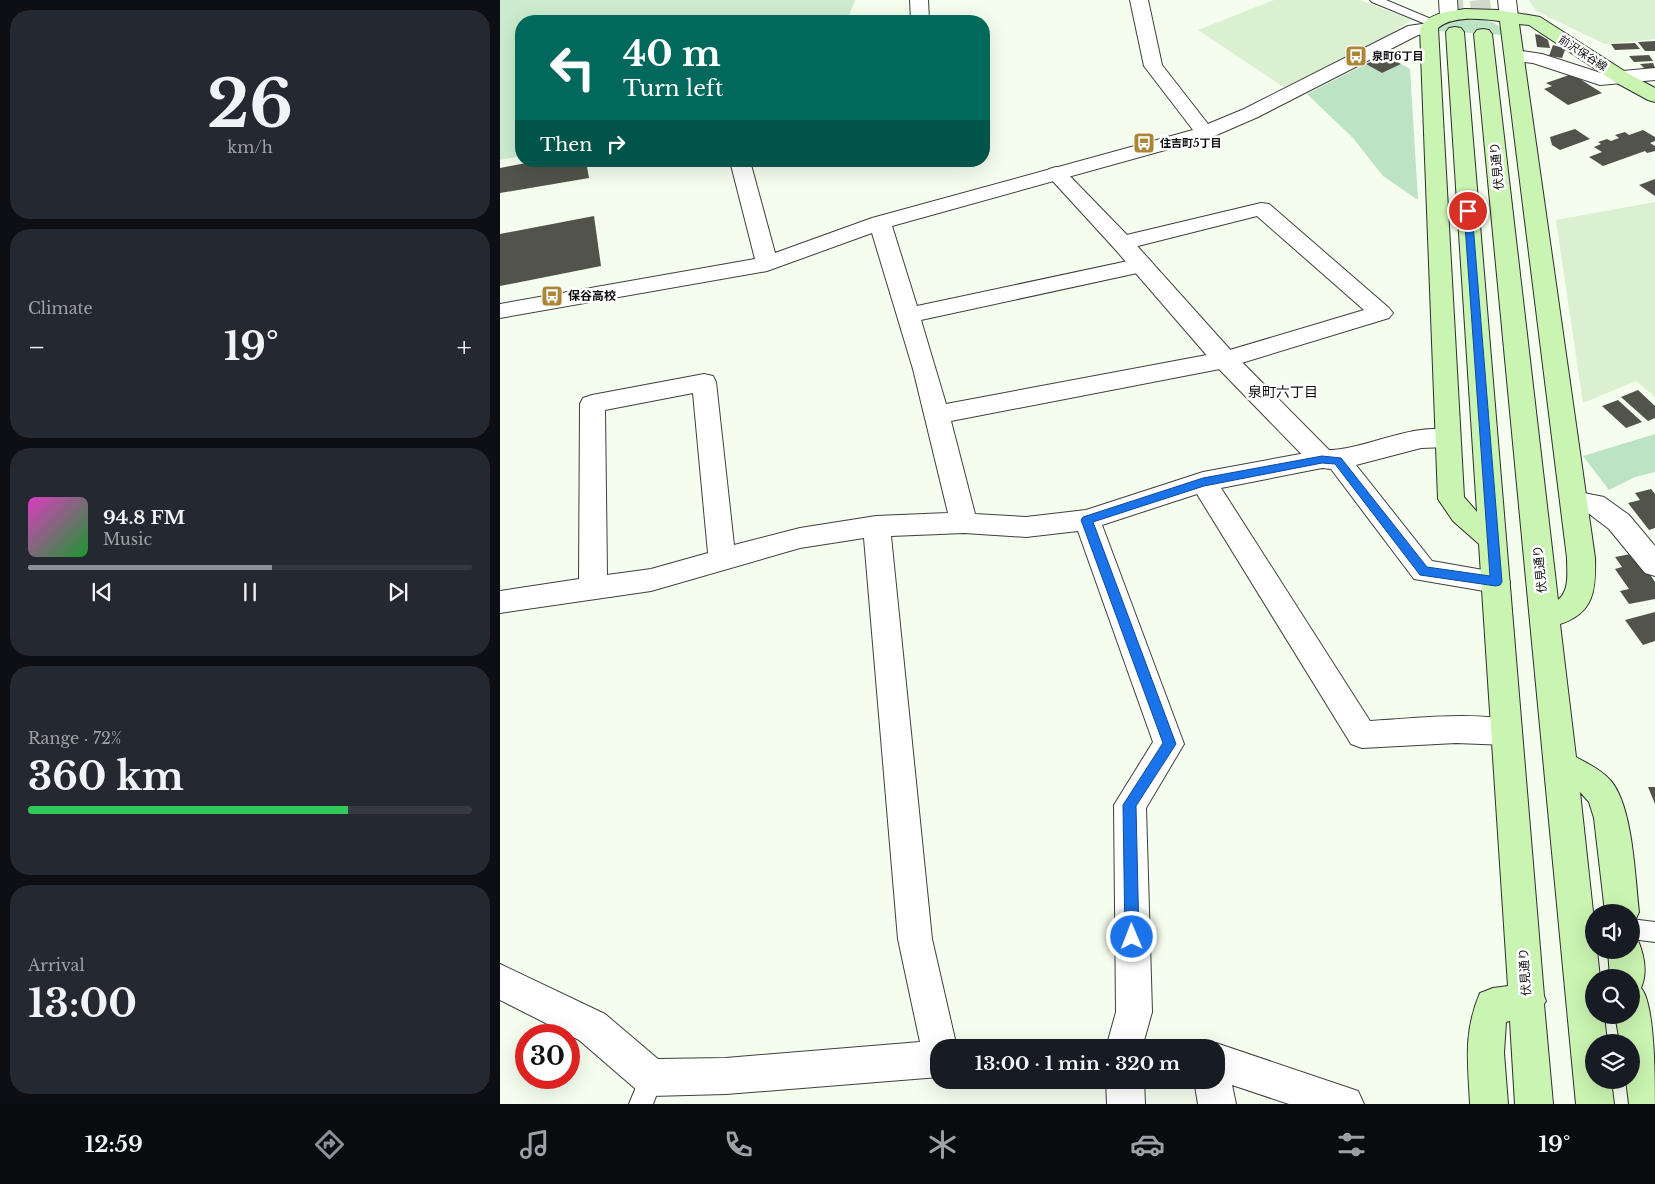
<!DOCTYPE html>
<meta charset="utf-8">
<style>
:root{--surface:#171b24;--page:#242831;--text:#f1f3f6;--muted:#9ea1a6;--line:#363941;--accent:#8c9099}
body{margin:0;font-family:"Libre Baskerville","Noto Sans JP",serif;background:var(--page);color:var(--text);height:100vh;display:flex;flex-direction:column;font-size:19px;white-space:nowrap}
*{box-sizing:border-box;margin:0}
p{font-size:16px;color:var(--muted)}
.icon{flex:none;width:28px;height:28px;fill:none;stroke:currentColor;stroke-width:2;stroke-linecap:round;stroke-linejoin:round}
.map{position:relative;flex:1;overflow:hidden}
.panel{display:flex;flex-direction:column;gap:10px;padding:10px;background:#0d0f14;width:500px}
.panel>*{flex:none}
.hud{position:absolute;left:15px;top:15px;width:475px;height:152px;border-radius:20px;box-shadow:0 5px 20px #0002;background:#00695c;color:#fff;overflow:hidden}
.fabs{position:absolute;left:1085px;top:904px;display:grid;gap:10px}
.fabs a{display:grid;place-items:center;width:55px;height:55px;border-radius:50%;background:var(--surface);box-shadow:0 5px 20px #0002;font-size:25px}
.speed{position:absolute;left:15px;top:1024px;display:flex;gap:10px;font-size:25px;font-weight:700;text-align:center}
.speed>*{display:grid;place-content:center;width:65px;height:65px;border-radius:50%;background:var(--surface);box-shadow:0 5px 20px #0002;line-height:1}
.speed .limit{border:8px solid #d22;background:#fff;color:#111}
.pin{position:absolute;display:grid;place-items:center;width:42px;height:42px;color:#fff;margin:-21px;border:2px solid #fff;border-radius:50%;box-shadow:0 1px 5px #0007}
.me{position:absolute;width:55px;margin:-28px;rotate:359deg;stroke-linejoin:round;filter:drop-shadow(0 0 4px #0008)}
.turn{display:flex;align-items:center;gap:18px;height:105px;padding:0 25px;font-size:22px}
.turn .icon{width:65px;height:65px;stroke-width:2.5}
.turn b{display:block;font-size:35px;line-height:42px}
.then{display:flex;align-items:center;height:48px;padding:0 25px;background:#0003;gap:10px;font-size:19px}
.big{font-size:38px;font-weight:700;line-height:1.1}
.panel .card{flex:1;display:flex;flex-direction:column;justify-content:center;gap:8px;min-width:0;padding:0 18px;border-radius:20px;background:var(--page)}
.panel .dial{align-items:center;gap:0}
.dial b{font-size:65px;line-height:1}
.song{display:flex;align-items:center;gap:15px}
.cover{width:60px;height:60px;border-radius:8px;background:linear-gradient(135deg,hsl(310 70% 55%),hsl(130 70% 35%))}
.played{height:5px;border-radius:2px;background:linear-gradient(90deg,var(--accent) 55%,var(--line) 55%)}
.keys{display:flex;justify-content:space-around;direction:ltr}
.heat{display:flex;justify-content:space-between;align-items:center;font-size:28px;direction:ltr}
.charge{height:8px;border-radius:4px;background:linear-gradient(90deg,#34c759 72%,var(--line) 0)}
.trip{position:absolute;left:430px;top:1039px;width:295px;height:50px;border-radius:20px;background:var(--surface);box-shadow:0 5px 20px #0002;font-weight:700;line-height:50px;text-align:center}
.dock{display:flex;height:80px;justify-content:space-around;align-items:center;background:#090b0e;color:var(--muted)}
.dock .icon{width:35px;height:35px}
.dock .active{color:var(--accent)}
.dock b{font-size:22px;color:var(--text)}
main{display:flex;flex:1;min-height:0}
.map>svg:first-child{display:block}
</style>
<main>
<section class="panel">
<div class="card dial"><b>26</b><p>km/h</p></div>
<div class="card"><p>Climate</p>
<div class="heat"><a>−</a><b class="big">19°</b><a>+</a></div>
</div>
<div class="card">
<div class="song"><i class="cover"></i><div><b>94.8 FM</b><p>Music</p></div></div>
<div class="played"></div>
<div class="keys"><svg class="icon" aria-label="previous" viewBox="0 0 24 24"><path d="M18 5L8 12l10 7zM5 5v14"/></svg><svg class="icon" aria-label="pause" viewBox="0 0 24 24"><path d="M8 5v14M16 5v14"/></svg><svg class="icon" aria-label="next" viewBox="0 0 24 24"><path d="M6 5l10 7-10 7zM19 5v14"/></svg></div>
</div>
<div class="card"><p>Range · 72%</p><b class="big">360 km</b><div class="charge"></div></div>
<div class="card"><p>Arrival</p><b class="big">13:00</b></div>
</section>
<div class="map">
<svg width="1155" height="1104" viewBox="0 0 1155 1104">
<rect width="100%" height="100%" fill="#f4fdee"/>
<path fill="#dbefd1" d="M774 0H860L912 20 885 37 785 88 698 30Z
M1029 0H1155V39L1105 44 1036 11Z
M1155 202V397L1136 381 1083 403 1056 220Z"/>
<path fill="#bce3c4" d="M978 19C990 21 1000 23 1005 35L938 31V26L949 22Z
M866 64 882 73 901 64 910 69 918 200 883 176 853 138 807 94Z
M1155 434V472L1135 477 1109 490 1083 456Z"/>
<path fill="#ccebcf" d="M0 0H355L347 21H21V156L0 160Z"/>
<path fill="#52534a" d="M1035 34 1040 35 1048 40 1050 48 1037 47Z
M1155 41V51H1145L1138 42Z
M1135 43 1140 49 1115 50 1111 44Z
M1053 45 1060 47 1065 50 1062 58 1049 56Z
M885 55 901 64 882 73 866 64Z
M1149 55 1153 61 1134 62 1129 56Z
M1153 63 1155 68H1144L1140 64Z
M1072 74 1102 93 1068 105 1044 89 1052 86 1046 83Z
M1075 129 1090 139 1060 150 1052 145 1050 137Z
M1143 130 1155 137V141L1150 143 1155 146V151L1147 153 1145 151 1103 166 1089 157 1102 152 1094 147 1101 144 1098 142 1107 139 1111 141 1119 138 1115 135 1125 132 1129 135Z
M36 161H86L89 178 0 193V168Z
M1155 179V196L1139 185Z
M94 216 101 266 0 286V234Z
M1138 390 1155 406V418L1148 421 1121 397Z
M1118 400 1142 422 1126 428 1102 406Z
M1151 489 1155 494V528L1149 530 1128 503 1140 500 1135 493Z
M1136 553 1155 582V599L1129 604 1120 591 1129 589 1115 569 1122 567 1115 557Z
M1155 612V641L1143 645 1125 620Z
M1148 787H1155V804Z"/>
<g fill="none" stroke-linecap="round" stroke-linejoin="round">
<path stroke="#d1d9cc" stroke-width="20" stroke-dasharray="20 10" stroke-linecap="butt" d="M953 0 955 32
M980 0 983 34"/>
<g stroke="#3f3f3f" stroke-width="2">
<path id="service" d="M870 0H886L936 21 938 23 932 26 928 25 872 2Z
M1131 919 1155 922V942L1131 939Z
M151 1066 159 1070 163 1078 153 1104H129L143 1070Z"/>
</g>
<g stroke="#3f3f3f" stroke-width="2">
<path id="minor" d="M410 0H428L429 21H411Z
M630 0H648L662 65 708 124 744 109 908 26 929 23 935 24 938 28 935 32 918 35 758 117 712 137 392 226 417 306 642 258 650 260 653 265 650 270 642 272 421 320 446 404 723 352 864 310 757 216 622 250 614 248 611 243 614 238 761 203 769 204 889 308 893 313 889 318 725 368 451 421 475 514 526 517 586 510 703 472 822 450C866 452 913 419 956 432L960 438 956 444 947 447 921 448 856 465 932 561 1006 574 1010 582 1006 590 996 593 914 579 831 469 822 468 721 488 870 721C910 719 982 710 1018 723L1022 732 1018 741 1007 745 956 743 862 748 851 744 697 494 602 525 684 744 646 808 652 1012 642 1048H606L616 1012 614 805 653 742 578 531 526 537 464 533 391 536 432 939 457 1048H439V1077L226 1094 151 1096 138 1091 79 1040 0 1000V964L105 1014 158 1059 226 1058 420 1042 398 939 364 538 300 548 151 591 0 613V591L79 579 80 404 83 398 92 395 204 374 213 376 216 382 234 545 300 528 376 516 448 513 413 369 372 233 267 271 0 318V304L255 259 230 161H250L275 253 372 218 693 130 644 66ZM193 393 208 553 151 569 107 575 105 410Z
M939 0H957L958 16 955 20 949 21 943 20 940 16Z
M998 0H1016L1018 18 1015 22 1009 23 1003 22 1000 18Z
M1015 50 1042 54 1101 73 1155 68V80L1100 85 1033 63 1008 60 1006 56 1008 52Z
M1073 491 1104 497 1129 515 1155 546V576L1145 573 1109 529 1088 513 1064 508 1060 501 1064 494Z
M716 1043 858 1091 864 1104H789L732 1085 736 1104H698L694 1080H716V1048H704Z
M606 1080H644L645 1104H607Z"/>
</g>
<g stroke="#3f3f3f" stroke-width="2">
<path id="tertiary" d="M556 167 563 169 630 238 734 354 831 452 835 459 831 466 822 468 813 466 716 366 614 248 549 177 546 173 549 169Z"/>
</g>
<g stroke="#2e2e2e" stroke-width="2">
<path id="secondary" d="M965 9 998 10 1040 17 1129 74 1155 88V102L1148 100 1115 82 1029 25 1019 24 1095 558C1096 590 1094 613 1060 624L1076 757C1088 764 1102 770 1111 781 1133 807 1135 878 1139 912L1134 923 1131 924V912H1105L1094 818 1089 802 1080 792 1094 921V950H1097L1100 978H1094V1015H1104L1107 1042H1094V1080H1111L1114 1104H1076L974 34 977 30 983 29 989 30 992 34 1058 600C1070 590 1067 573 1067 558L1000 21C982 19 953 15 938 28L964 497 977 512 946 32 949 28 955 27 961 28 964 32 1044 996 1046 1001 1044 1004 1053 1104H1015L1010 1021 1006 1022 1004 1053 1008 1104H970C968 1062 963 1033 980 993L993 988 1008 986 979 544 953 521 938 499 920 28C930 12 948 12 965 9Z
M1131 936 1137 938C1144 954 1148 972 1141 988 1155 1003 1155 1080 1155 1104H1129L1126 1080H1131V1042H1120L1115 1015H1131V978H1110L1108 950H1131Z"/>
</g>
<use href="#service" fill="#fff" fill-rule="evenodd"/>
<use href="#minor" fill="#fff" fill-rule="evenodd"/>
<use href="#tertiary" fill="#fff" fill-rule="evenodd"/>
<use href="#secondary" fill="#caf4b1" fill-rule="evenodd"/>
</g>
<path fill="#1a73e8" stroke="#114b97" d="M968 208 972 211 1002 582 1000 585 996 586 920 575 835 464 822 463 704 486 593 522 676 744 636 806 639 937 637 942 632 944 627 942 625 937 623 805 663 743 581 520 583 517 703 478 822 456 841 458 927 567 990 576 964 211Z"/>
<defs>
<g id="bus-square" transform="scale(1.125)"><rect x="-9" y="-9" width="18" height="18" rx="4" fill="#aa8636" stroke="#fff"/><path d="M-5-6H5V4H4V6H2V4H-2V6H-4V4H-5ZM-3.5-4V0h7V-4ZM-3.5 1.2v1.5H-2V1.2ZM2 1.2v1.5H3.5V1.2Z" fill="#fff"/></g>
</defs>
<g fill-rule="evenodd">
<use href="#bus-square" x="856" y="56"/>
<use href="#bus-square" x="644" y="143"/>
<use href="#bus-square" x="52" y="296"/>
</g>
<g text-anchor="middle" stroke-width="5" stroke-linejoin="round" paint-order="stroke">
<g font-size="11" fill="#0c0c0c" stroke="#fff">
<text transform="translate(1083 53) rotate(33)" y="4">前沢保谷線</text>
</g>
<g font-size="11" font-weight="bold" fill="#0c0c0c" stroke="#fff" text-anchor="start">
<text x="872" y="60">泉町6丁目</text>
<text x="660" y="147">住吉町5丁目</text>
</g>
<g font-size="12" fill="#0c0c0c" stroke="#fff">
<text transform="translate(997 166) rotate(-96)" y="4">伏見通り</text>
<text transform="translate(1040 569) rotate(-96)" y="4">伏見通り</text>
<text transform="translate(1025 972) rotate(-94)" y="4">伏見通り</text>
</g>
<g font-size="12" font-weight="bold" fill="#0c0c0c" stroke="#fff" text-anchor="start">
<text x="68" y="300">保谷高校</text>
</g>
<g font-size="14" fill="#0c0c0c" stroke="#fff">
<text x="783" y="397">泉町六丁目</text>
</g>
</g>
</svg>
<div class="fabs">
<a><svg class="icon" aria-label="sound" viewBox="0 0 24 24"><path d="M4 9h4l5-4v14l-5-4H4zM17 9q2 3 0 6"/></svg></a>
<a><svg class="icon" aria-label="search" viewBox="0 0 24 24"><circle cx="10" cy="10" r="6"/><path d="M15 15l6 6"/></svg></a>
<a><svg class="icon" aria-label="layers" viewBox="0 0 24 24"><path d="M12 4l9 5-9 5-9-5zM3 14l9 5 9-5"/></svg></a>
</div>
<div class="speed"><div class="limit">30</div></div>
<div class="pin" style="left:968px;top:211px;background:#d93025"><svg class="icon" aria-label="arrive" viewBox="0 0 24 24"><path d="M6 21V4h12l-3 4 3 4H6"/></svg></div>
<svg class="me" style="left:632px;top:937px" viewBox="-20 -20 40 40"><circle r="17" fill="#1a73e8" stroke="#fff" stroke-width="3"/><path d="M0-11L8 9 0 5-8 9z" fill="#fff"/></svg>
<div class="trip">13:00 · 1 min · 320 m</div>
<div class="hud">
<div class="turn"><svg class="icon" aria-label="left" viewBox="0 0 24 24"><path d="M17 20v-9H6M10 6l-5 5 5 5"/></svg><div><b>40 m</b>Turn left</div></div>
<div class="then">Then<svg class="icon" aria-label="right" viewBox="0 0 24 24"><path d="M7 20v-9h11M14 6l5 5-5 5"/></svg></div>
</div>
</div>
</main>
<nav class="dock">
<b>12:59</b>
<svg class="icon active" aria-label="directions" viewBox="0 0 24 24"><path d="M12 3l9 9-9 9-9-9zM9 14v-3h6M13 9l2 2-2 2"/></svg>
<svg class="icon" aria-label="music" viewBox="0 0 24 24"><path d="M9 18V5l10-2v13"/><circle cx="6" cy="18" r="3"/><circle cx="16" cy="16" r="3"/></svg>
<svg class="icon" aria-label="phone" viewBox="0 0 24 24"><path d="M5 4h4l2 5-3 2q2 4 5 5l2-3 5 2v4C11 20 4 13 5 4z"/></svg>
<svg class="icon" aria-label="climate" viewBox="0 0 24 24"><path d="M12 3v18M4 7l16 10M4 17L20 7"/></svg>
<svg class="icon" aria-label="car" viewBox="0 0 24 24"><path d="M5 17H2v-5l4-1 3-4h7l3 4 3 1v5h-3M9 17h6M6 11h13"/><circle cx="7" cy="17" r="2"/><circle cx="17" cy="17" r="2"/></svg>
<svg class="icon" aria-label="filters" viewBox="0 0 24 24"><path d="M4 7h16M4 17h16"/><circle cx="9" cy="7" r="2"/><circle cx="15" cy="17" r="2"/></svg>
<b>19°</b>
</nav>
